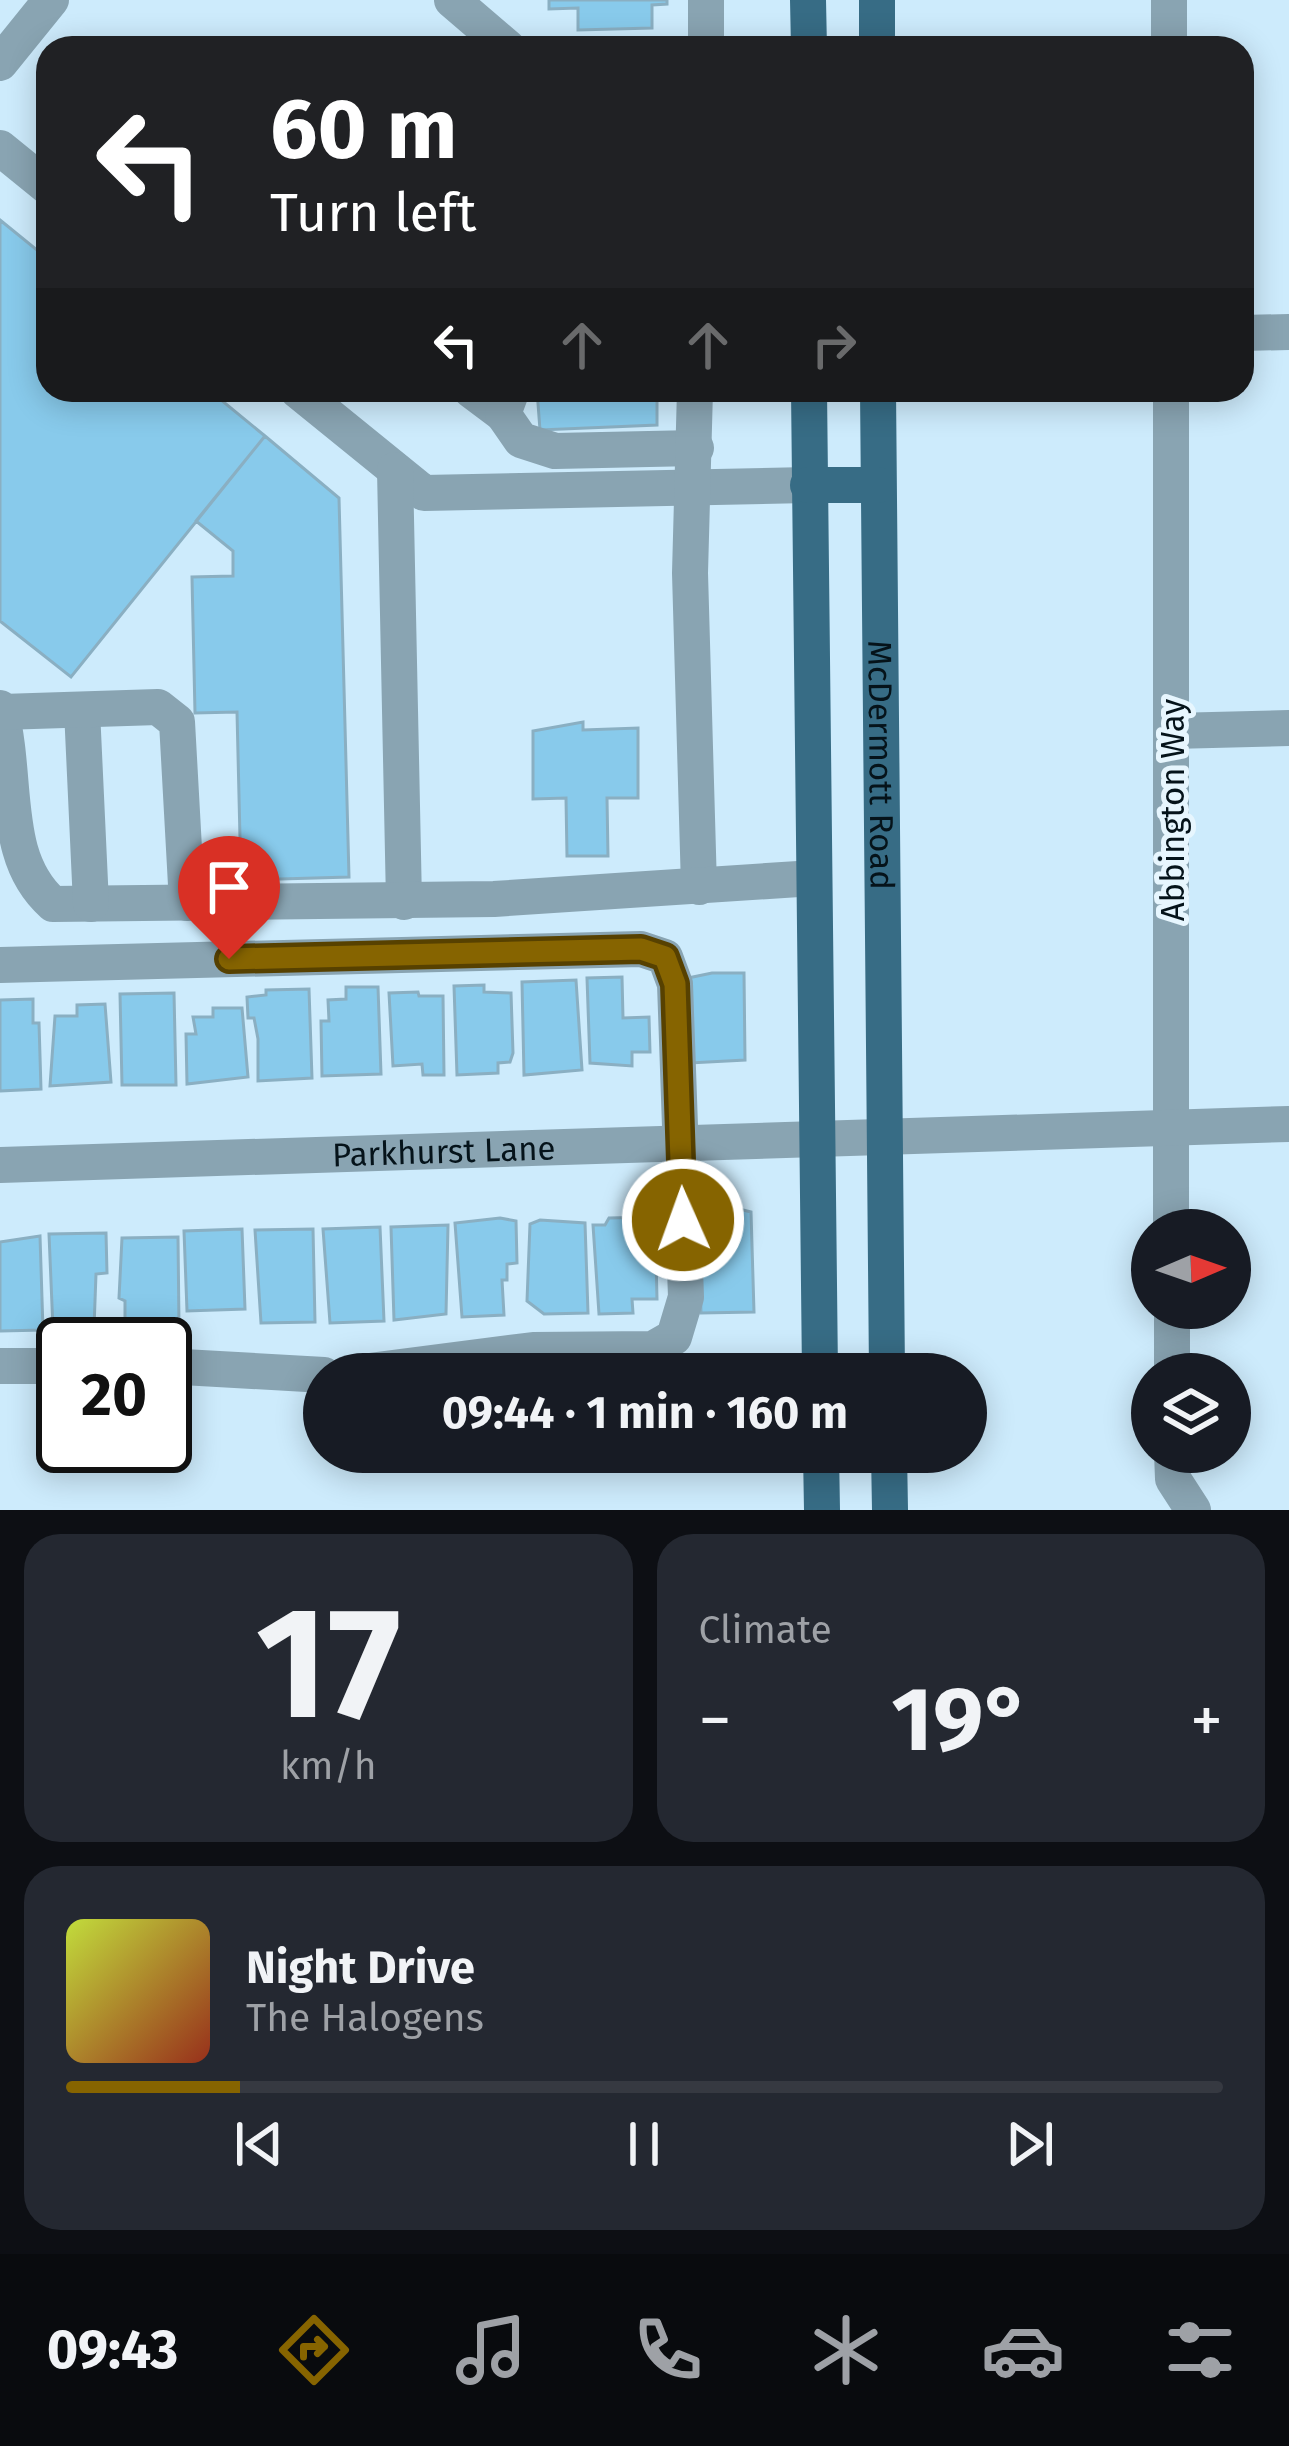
<!DOCTYPE html>
<meta charset="utf-8">
<style>
:root{--surface:#171b24;--page:#242831;--text:#f1f3f6;--muted:#9ea1a6;--line:#363941;--accent:#866400}
body{margin:0;font-family:"Fira Sans",sans-serif;background:var(--page);color:var(--text);height:100vh;display:flex;flex-direction:column;font-size:45px;white-space:nowrap}
*{box-sizing:border-box;margin:0}
p{font-size:39px;color:var(--muted)}
.icon{flex:none;width:66px;height:66px;fill:none;stroke:currentColor;stroke-width:2;stroke-linecap:round;stroke-linejoin:round}
.map{position:relative;height:1510px;overflow:hidden}
.side{display:flex;flex-direction:column;gap:24px;padding:24px;background:#0d0f14;flex:1}
.side>*{flex:none}
.banner{position:absolute;left:36px;top:36px;width:1218px;height:366px;border-radius:36px;box-shadow:0 6px 30px #0003;background:#202124;color:#fff;overflow:hidden}
.needle{width:78px;rotate:88deg}
.controls{position:absolute;left:1131px;top:1209px;display:grid;gap:24px}
.controls a{display:grid;place-items:center;width:120px;height:120px;border-radius:50%;background:var(--surface);box-shadow:0 6px 30px #0003;font-size:60px}
.speed{position:absolute;left:36px;top:1317px;display:flex;gap:24px;font-size:60px;font-weight:700;text-align:center}
.speed>*{display:grid;place-content:center;width:156px;height:156px;border-radius:50%;background:var(--surface);box-shadow:0 6px 30px #0003;line-height:1}
.speed .limit{border:6px solid #111;border-radius:18px;background:#fff;color:#111}
.pin{position:absolute;display:grid;place-items:center;width:102px;height:102px;color:#fff;margin:-123px -51px;border-radius:50% 50% 50% 0;rotate:-45deg;box-shadow:0 0 12px #0007}
.pin .icon{rotate:45deg}
.me{position:absolute;width:132px;margin:-66px;rotate:358deg;stroke-linejoin:round;filter:drop-shadow(0 0 9px #0008)}
.turn{display:flex;align-items:center;gap:42px;height:252px;padding:0 36px;font-size:54px}
.turn .icon{width:156px;height:156px;stroke-width:2.5}
.turn b{display:block;font-size:84px;line-height:102px}
.lanes{display:flex;align-items:center;height:114px;padding:0 36px;background:#0003;justify-content:center;gap:60px;direction:ltr}
.lanes .off{opacity:.35}
.big{font-size:90px;font-weight:700;line-height:1.1}
.side .widget{flex:1;display:flex;flex-direction:column;justify-content:center;gap:18px;min-width:0;padding:0 42px;border-radius:36px;background:var(--page)}
.side .dial{align-items:center;gap:0}
.dial b{font-size:156px;line-height:1}
.song{display:flex;align-items:center;gap:36px}
.cover{width:144px;height:144px;border-radius:18px;background:linear-gradient(135deg,hsl(70 70% 55%),hsl(10 70% 35%))}
.played{height:12px;border-radius:6px;background:linear-gradient(90deg,var(--accent) 15%,var(--line) 15%)}
.keys{display:flex;justify-content:space-around;direction:ltr}
.heat{display:flex;justify-content:space-between;align-items:center;font-size:66px;direction:ltr}
.side .tiles{flex:1;display:grid;gap:24px;grid-template-columns:1fr 1fr}
.widget:last-child{grid-column:span 2}
.trip{position:absolute;left:303px;top:1353px;width:684px;height:120px;border-radius:60px;background:var(--surface);box-shadow:0 6px 30px #0003;font-weight:700;line-height:120px;text-align:center}
.menu{display:flex;height:192px;justify-content:space-around;align-items:center;background:#090b0e;color:var(--muted)}
.menu .icon{width:84px;height:84px}
.menu .current{color:var(--accent)}
.menu b{font-size:54px;color:var(--text)}
.map>svg:first-child{display:block}
</style>
<div class="map">
<svg width="1289" height="1510" viewBox="0 0 1289 1510">
<rect width="100%" height="100%" fill="#cdebfc"/>
<path fill="#88caeb" stroke="#8aafc2" stroke-width="3" d="M549 0H667V4L652 5V28L578 30V8L549 9Z
M0 220 48 259V390H209L265 436 71 677 0 621Z
M537 390H657V425L540 430Z
M265 436 339 498 349 877 241 880 237 712 195 713 192 577 233 576V551L196 521Z
M583 722V730L638 728V798H607L608 856H567L566 798 533 799V731Z
M712 973H744L745 1060 690 1063 688 978Z
M622 977 623 1018 649 1017 650 1052H632V1066L590 1063 587 978Z
M576 980 582 1070 524 1075 522 982Z
M484 985V992L511 993 513 1053 510 1062 498 1063V1073L457 1075 454 986Z
M346 987H378L381 1074 322 1076 321 1021H329L328 1000 346 999Z
M309 989 312 1078 258 1081V1039L254 1018H248L247 997 266 995V990Z
M418 992 419 996H443L444 1075H423L422 1064 393 1066 389 993Z
M174 993 176 1085H122L120 994Z
M33 999V1023H39L41 1089 0 1091V1000Z
M105 1004 111 1082 50 1086 55 1016H77V1005Z
M213 1008H242L248 1077 187 1084 186 1034H196L193 1017H213Z
M739 1209 751 1212 754 1312 701 1313 698 1214Z
M655 1217 657 1299H632L633 1313 599 1314 593 1225H605L609 1218Z
M500 1218 516 1221 517 1263 507 1264V1280H502L504 1315 462 1317 455 1223Z
M540 1220 585 1223 588 1313 544 1314 527 1301 530 1224Z
M448 1225 446 1314 394 1320 391 1227Z
M380 1227 384 1321 330 1323 323 1229Z
M242 1229 245 1309 187 1311 184 1231Z
M313 1229 315 1322 261 1323 255 1230Z
M106 1233 107 1273 96 1274 94 1328 53 1329 49 1234Z
M40 1236 43 1330 0 1331V1242Z
M178 1237 179 1326 125 1322V1301L119 1298 122 1238Z"/>
<g fill="none" stroke-linecap="round" stroke-linejoin="round">
<g stroke="#89a4b2" stroke-width="36">
<path d="M452 0 508 48"/>
<path d="M706 0V48"/>
<path d="M1169 48V0"/>
<path d="M0 63 51 0"/>
<path d="M0 148 48 187"/>
<path d="M1242 333 1289 332"/>
<path d="M297 390 424 493 808 485"/>
<path d="M471 390 503 414"/>
<path d="M512 390 503 414 521 440 555 451 696 448"/>
<path d="M695 390 690 573 699 887"/>
<path d="M1171 390V1230"/>
<path d="M395 470 404 902"/>
<path d="M0 708C19 782 0 857 53 904L494 899 814 878"/>
<path d="M82 710 91 904"/>
<path d="M2 712 158 707 177 722 187 903"/>
<path d="M1172 731 1289 728"/>
<path d="M0 965 641 949 665 957 675 984 686 1297 674 1337 653 1349 533 1350 346 1374"/>
<path id="s1" d="M0 1165 1289 1124"/>
<path d="M1172 1308V1374"/>
<path d="M0 1366H63"/>
<path d="M165 1366 324 1375"/>
<path d="M1172 1452 1173 1479 1193 1510"/>
</g>
<g stroke="#376c85" stroke-width="36">
<path d="M808 0 809 48"/>
<path d="M877 0V48"/>
<path d="M809 390 820 1374"/>
<path id="s2" d="M878 390 887 1374"/>
<path d="M808 485H878"/>
<path d="M821 1452 822 1510"/>
<path d="M889 1452 890 1510"/>
</g>
</g>
<g fill="none" stroke-linecap="round" stroke-linejoin="round">
<g stroke="#574100" stroke-width="30">
<path id="route" d="M229 959 641 949 665 957 675 984 683 1220"/>
</g>
<use href="#route" stroke="#866400" stroke-width="21"/>
</g>
<g text-anchor="middle" stroke-width="10" stroke-linejoin="round" paint-order="stroke">
<g font-size="33" fill="#05131a" stroke="#e7f6fe">
<text dy="12" stroke="none"><textPath href="#s2" startOffset="375">McDermott Road</textPath></text>
<text transform="translate(1172 810) rotate(-90)" y="12">Abbington Way</text>
<text dy="12" stroke="none"><textPath href="#s1" startOffset="444">Parkhurst Lane</textPath></text>
</g>
</g>
</svg>
<div class="controls">
<a><svg class="needle" viewBox="-14 -14 28 28"><path d="M0-13l5 13h-10z" fill="#e53935"/><path d="M0 13l5-13h-10z" fill="#9ea1a6"/></svg></a>
<a><svg class="icon" aria-label="layers" viewBox="0 0 24 24"><path d="M12 4l9 5-9 5-9-5zM3 14l9 5 9-5"/></svg></a>
</div>
<div class="speed"><div class="limit">20</div></div>
<div class="pin" style="left:229px;top:959px;background:#d93025"><svg class="icon" aria-label="arrive" viewBox="0 0 24 24"><path d="M6 21V4h12l-3 4 3 4H6"/></svg></div>
<svg class="me" style="left:683px;top:1220px" viewBox="-20 -20 40 40"><circle r="17" fill="#866400" stroke="#fff" stroke-width="3"/><path d="M0-11L8 9 0 5-8 9z" fill="#fff"/></svg>
<div class="trip">09:44 · 1 min · 160 m</div>
<div class="banner">
<div class="turn"><svg class="icon" aria-label="left" viewBox="0 0 24 24"><path d="M17 20v-9H6M10 6l-5 5 5 5"/></svg><div><b>60 m</b>Turn left</div></div>
<div class="lanes"><svg class="icon" aria-label="left" viewBox="0 0 24 24"><path d="M17 20v-9H6M10 6l-5 5 5 5"/></svg><svg class="icon off" aria-label="ahead" viewBox="0 0 24 24"><path d="M12 20V5M6 11l6-6 6 6"/></svg><svg class="icon off" aria-label="ahead" viewBox="0 0 24 24"><path d="M12 20V5M6 11l6-6 6 6"/></svg><svg class="icon off" aria-label="right" viewBox="0 0 24 24"><path d="M7 20v-9h11M14 6l5 5-5 5"/></svg></div>
</div>
</div>
<section class="side">
<div class="tiles">
<div class="widget dial"><b>17</b><p>km/h</p></div>
<div class="widget"><p>Climate</p>
<div class="heat"><a>−</a><b class="big">19°</b><a>+</a></div>
</div>
<div class="widget">
<div class="song"><i class="cover"></i><div><b>Night Drive</b><p>The Halogens</p></div></div>
<div class="played"></div>
<div class="keys"><svg class="icon" aria-label="previous" viewBox="0 0 24 24"><path d="M18 5L8 12l10 7zM5 5v14"/></svg><svg class="icon" aria-label="pause" viewBox="0 0 24 24"><path d="M8 5v14M16 5v14"/></svg><svg class="icon" aria-label="next" viewBox="0 0 24 24"><path d="M6 5l10 7-10 7zM19 5v14"/></svg></div>
</div>
</div>
</section>
<nav class="menu">
<b>09:43</b>
<svg class="icon current" aria-label="directions" viewBox="0 0 24 24"><path d="M12 3l9 9-9 9-9-9zM9 14v-3h6M13 9l2 2-2 2"/></svg>
<svg class="icon" aria-label="music" viewBox="0 0 24 24"><path d="M9 18V5l10-2v13"/><circle cx="6" cy="18" r="3"/><circle cx="16" cy="16" r="3"/></svg>
<svg class="icon" aria-label="phone" viewBox="0 0 24 24"><path d="M5 4h4l2 5-3 2q2 4 5 5l2-3 5 2v4C11 20 4 13 5 4z"/></svg>
<svg class="icon" aria-label="climate" viewBox="0 0 24 24"><path d="M12 3v18M4 7l16 10M4 17L20 7"/></svg>
<svg class="icon" aria-label="car" viewBox="0 0 24 24"><path d="M5 17H2v-5l4-1 3-4h7l3 4 3 1v5h-3M9 17h6M6 11h13"/><circle cx="7" cy="17" r="2"/><circle cx="17" cy="17" r="2"/></svg>
<svg class="icon" aria-label="filters" viewBox="0 0 24 24"><path d="M4 7h16M4 17h16"/><circle cx="9" cy="7" r="2"/><circle cx="15" cy="17" r="2"/></svg>
</nav>
